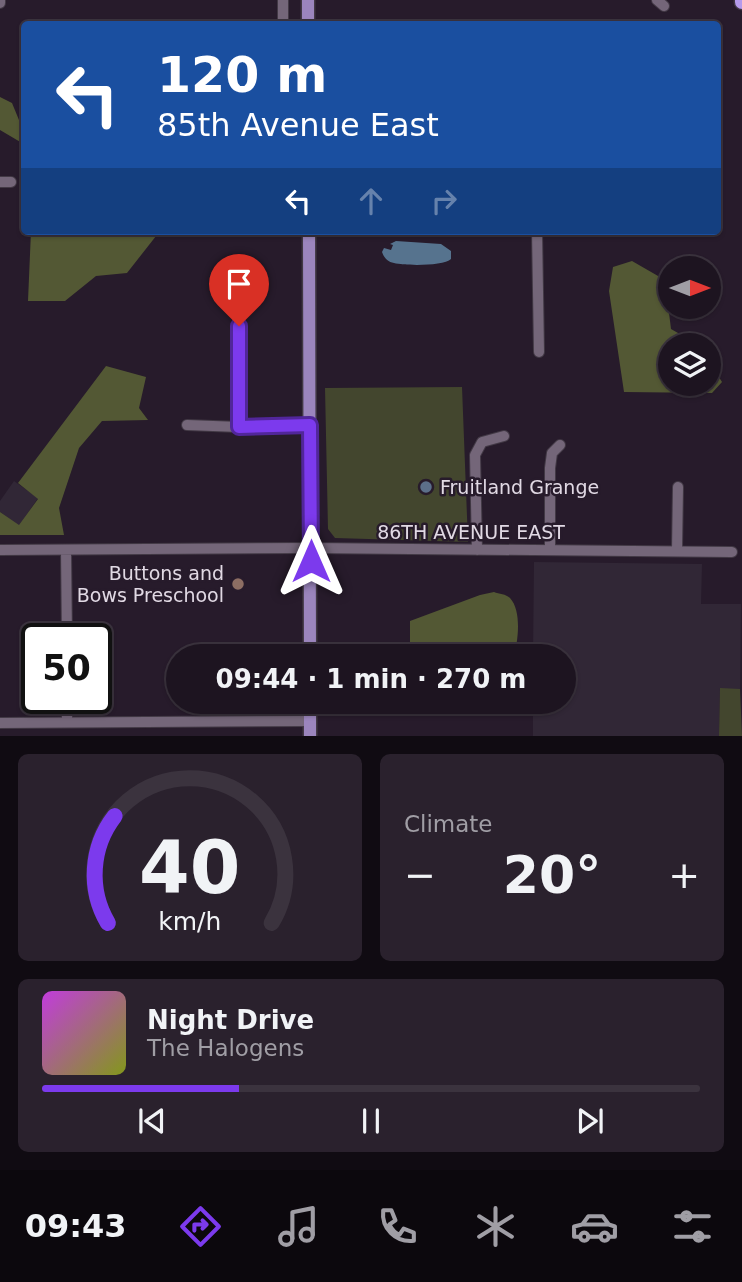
<!DOCTYPE html>
<meta charset="utf-8">
<style>
:root{--surface:#1d1420;--page:#2a212d;--text:#f1f3f6;--muted:#a09ea5;--line:#3b333e;--accent:#7c3aed}
body{margin:0;font-family:"DejaVu Sans",sans-serif;background:var(--page);color:var(--text);height:100vh;display:flex;flex-direction:column;font-size:26px;white-space:nowrap}
*{box-sizing:border-box;margin:0}
p{font-size:23px;color:var(--muted)}
.icon{flex:none;width:38px;height:38px;fill:none;stroke:currentColor;stroke-width:2;stroke-linecap:round;stroke-linejoin:round}
.map{position:relative;height:736px;overflow:hidden}
.details{display:flex;flex-direction:column;gap:18px;padding:18px;background:#100b12;flex:1}
.details>*{flex:none}
.guide{position:absolute;left:21px;top:21px;width:700px;height:214px;border-radius:7px;box-shadow:0 2px 5px #0004,0 0 0 2px var(--line);background:#1a4fa0;color:#fff;overflow:hidden}
.needle{width:46px;rotate:90deg}
.controls{position:absolute;left:658px;top:256px;display:grid;gap:14px}
.controls a{display:grid;place-items:center;width:63px;height:63px;border-radius:50%;background:var(--surface);box-shadow:0 2px 5px #0004,0 0 0 2px var(--line);font-size:35px}
.speed{position:absolute;left:21px;top:623px;display:flex;gap:14px;font-size:35px;font-weight:700;text-align:center}
.speed>*{display:grid;place-content:center;width:91px;height:91px;border-radius:50%;background:var(--surface);box-shadow:0 2px 5px #0004,0 0 0 2px var(--line);line-height:1}
.speed .limit{border:4px solid #111;border-radius:10px;background:#fff;color:#111}
.pin{position:absolute;display:grid;place-items:center;width:60px;height:60px;color:#fff;margin:-72px -30px;border-radius:50% 50% 50% 0;rotate:-45deg;box-shadow:0 0 7px #0007}
.pin .icon{rotate:45deg}
.me{position:absolute;width:77px;margin:-38px;rotate:0deg;stroke-linejoin:round;filter:drop-shadow(0 0 5px #0008)}
.turn{display:flex;align-items:center;gap:24px;height:147px;padding:0 21px;font-size:32px}
.turn .icon{width:91px;height:91px;stroke-width:2.5}
.turn b{display:block;font-size:49px;line-height:60px}
.lanes{display:flex;align-items:center;height:66px;padding:0 21px;background:#0003;justify-content:center;gap:35px;direction:ltr}
.lanes .off{opacity:.35}
.big{font-size:52px;font-weight:800;line-height:1.1}
.details .tile{flex:1;display:flex;flex-direction:column;justify-content:center;gap:10px;min-width:0;padding:0 24px;border-radius:10px;background:var(--page)}
.details .dial{align-items:center;gap:0}
.dial svg{height:182px;overflow:visible;fill:none;stroke:var(--line);stroke-width:7;stroke-linecap:round;text-anchor:middle}
.dial text{fill:var(--text);stroke:none}
.song{display:flex;align-items:center;gap:21px}
.cover{width:84px;height:84px;border-radius:10px;background:linear-gradient(135deg,hsl(290 70% 55%),hsl(70 70% 35%))}
.played{height:7px;border-radius:4px;background:linear-gradient(90deg,var(--accent) 30%,var(--line) 30%)}
.keys{display:flex;justify-content:space-around;direction:ltr}
.heat{display:flex;justify-content:space-between;align-items:center;font-size:38px;direction:ltr}
.details .tiles{flex:1;display:grid;gap:18px;grid-template-columns:1fr 1fr}
.tile:last-child{grid-column:span 2}
.trip{position:absolute;left:166px;top:644px;width:410px;height:70px;border-radius:35px;background:var(--surface);box-shadow:0 2px 5px #0004,0 0 0 2px var(--line);font-weight:800;line-height:70px;text-align:center}
.tabs{display:flex;height:112px;justify-content:space-around;align-items:center;background:#0c080d;color:var(--muted)}
.tabs .icon{width:49px;height:49px}
.tabs .on{color:var(--accent)}
.tabs b{font-size:32px;color:var(--text)}
.map>svg:first-child{display:block}
</style>
<div class="map">
<svg width="742" height="736" viewBox="0 0 742 736">
<rect width="100%" height="100%" fill="#271b2b"/>
<path fill="#312736" d="M14 481 38 498 19 526 0 512V501Z
M534 562 702 564 701 604H741L740 689H720L719 736H533V702H564V656H533Z"/>
<path fill="#43462e" d="M462 387 468 542 335 538 328 529 325 388Z
M720 688 740 689 742 736H719Z"/>
<path fill="#535834" d="M0 97 12 103 19 120 24 119V142L22 143 0 130Z
M31 231H160L127 273 96 276 65 301H28Z
M632 261 665 280 671 329 699 345H670V383H709V361L722 382 712 393 624 392 609 291 613 267Z
M106 366 146 377 139 408 148 420 102 421 79 448 59 508 64 535H0V512L19 525 38 499 18 483Z
M494 592C499 594 506 594 510 598 522 611 518 641 514 656H410V621L480 595Z"/>
<path fill="#56738e" d="M396 241 441 244 451 251V259C444 266 406 266 394 263 388 262 384 258 382 252L384 248 391 250 393 245 390 244Z"/>
<g fill="none" stroke-linecap="round" stroke-linejoin="round">
<g stroke="#423945" stroke-width="12">
<path id="minor" d="M283 0V24
M657 0 664 6
M0 3V0
M0 182H11
M537 231 539 352
M238 275 239 427
M187 425 239 427 310 425
M0 550 311 548 732 552
M66 550 67 639
M477 550 475 455 482 442 504 436
M550 550V468L552 453 560 445
M677 551 678 487
M67 698V722
M0 723 310 721"/>
</g>
<g stroke="#423945" stroke-width="15">
<path id="major" d="M308 0V24
M309 231 310 656
M310 736V702"/>
</g>
<g stroke="#423945" stroke-width="17">
<path id="highway" d="M742 0V2"/>
</g>
<use href="#minor" stroke="#746679" stroke-width="10"/>
<use href="#major" stroke="#9b85bd" stroke-width="12"/>
<use href="#highway" stroke="#b59aeb" stroke-width="14"/>
</g>
<g fill="none" stroke-linecap="round" stroke-linejoin="round">
<g stroke="#51269a" stroke-width="18">
<path id="route" d="M239 326V427L310 425 311 561"/>
</g>
<use href="#route" stroke="#7c3aed" stroke-width="12"/>
</g>
<circle fill="#5c6f8a" stroke="#271b2b" stroke-width="2.5" cx="426" cy="487" r="7"/>
<circle fill="#8d6e63" stroke="#271b2b" stroke-width="2.5" cx="238" cy="584" r="7"/>
<g text-anchor="middle" stroke-width="5" stroke-linejoin="round" paint-order="stroke">
<g font-size="19" fill="#e1d9e4" stroke="#271b2b" text-anchor="start">
<text x="440" y="494">Fruitland Grange</text>
<text x="224" y="580" text-anchor="end">Buttons and<tspan x="224" dy="22">Bows Preschool</tspan></text>
</g>
<g font-size="19" fill="#e1d9e4" stroke="#271b2b">
<text x="471" y="539">86TH AVENUE EAST</text>
</g>
</g>
</svg>
<div class="controls">
<a><svg class="needle" viewBox="-14 -14 28 28"><path d="M0-13l5 13h-10z" fill="#e53935"/><path d="M0 13l5-13h-10z" fill="#a09ea5"/></svg></a>
<a><svg class="icon" aria-label="layers" viewBox="0 0 24 24"><path d="M12 4l9 5-9 5-9-5zM3 14l9 5 9-5"/></svg></a>
</div>
<div class="speed"><div class="limit">50</div></div>
<div class="pin" style="left:239px;top:326px;background:#d93025"><svg class="icon" aria-label="arrive" viewBox="0 0 24 24"><path d="M6 21V4h12l-3 4 3 4H6"/></svg></div>
<svg class="me" style="left:311px;top:561px" viewBox="-20 -20 40 40"><path d="M0-17L14 15 0 8-14 15z" fill="#7c3aed" stroke="#fff" stroke-width="4"/></svg>
<div class="trip">09:44 · 1 min · 270 m</div>
<div class="guide">
<div class="turn"><svg class="icon" aria-label="left" viewBox="0 0 24 24"><path d="M17 20v-9H6M10 6l-5 5 5 5"/></svg><div><b>120 m</b>85th Avenue East</div></div>
<div class="lanes"><svg class="icon" aria-label="left" viewBox="0 0 24 24"><path d="M17 20v-9H6M10 6l-5 5 5 5"/></svg><svg class="icon off" aria-label="ahead" viewBox="0 0 24 24"><path d="M12 20V5M6 11l6-6 6 6"/></svg><svg class="icon off" aria-label="right" viewBox="0 0 24 24"><path d="M7 20v-9h11M14 6l5 5-5 5"/></svg></div>
</div>
</div>
<section class="details">
<div class="tiles">
<div class="tile dial"><svg viewBox="0 0 100 80">
<path d="M14 69A42 42 0 1 1 86 69"/>
<path d="M14 69A42 42 0 0 1 17 22" stroke="#7c3aed"/>
<text x="50" y="56" font-size="32" font-weight="700">40</text>
<text x="50" y="72" font-size="11">km/h</text>
</svg></div>
<div class="tile"><p>Climate</p>
<div class="heat"><a>−</a><b class="big">20°</b><a>+</a></div>
</div>
<div class="tile">
<div class="song"><i class="cover"></i><div><b>Night Drive</b><p>The Halogens</p></div></div>
<div class="played"></div>
<div class="keys"><svg class="icon" aria-label="previous" viewBox="0 0 24 24"><path d="M18 5L8 12l10 7zM5 5v14"/></svg><svg class="icon" aria-label="pause" viewBox="0 0 24 24"><path d="M8 5v14M16 5v14"/></svg><svg class="icon" aria-label="next" viewBox="0 0 24 24"><path d="M6 5l10 7-10 7zM19 5v14"/></svg></div>
</div>
</div>
</section>
<nav class="tabs">
<b>09:43</b>
<svg class="icon on" aria-label="directions" viewBox="0 0 24 24"><path d="M12 3l9 9-9 9-9-9zM9 14v-3h6M13 9l2 2-2 2"/></svg>
<svg class="icon" aria-label="music" viewBox="0 0 24 24"><path d="M9 18V5l10-2v13"/><circle cx="6" cy="18" r="3"/><circle cx="16" cy="16" r="3"/></svg>
<svg class="icon" aria-label="phone" viewBox="0 0 24 24"><path d="M5 4h4l2 5-3 2q2 4 5 5l2-3 5 2v4C11 20 4 13 5 4z"/></svg>
<svg class="icon" aria-label="climate" viewBox="0 0 24 24"><path d="M12 3v18M4 7l16 10M4 17L20 7"/></svg>
<svg class="icon" aria-label="car" viewBox="0 0 24 24"><path d="M5 17H2v-5l4-1 3-4h7l3 4 3 1v5h-3M9 17h6M6 11h13"/><circle cx="7" cy="17" r="2"/><circle cx="17" cy="17" r="2"/></svg>
<svg class="icon" aria-label="filters" viewBox="0 0 24 24"><path d="M4 7h16M4 17h16"/><circle cx="9" cy="7" r="2"/><circle cx="15" cy="17" r="2"/></svg>
</nav>
